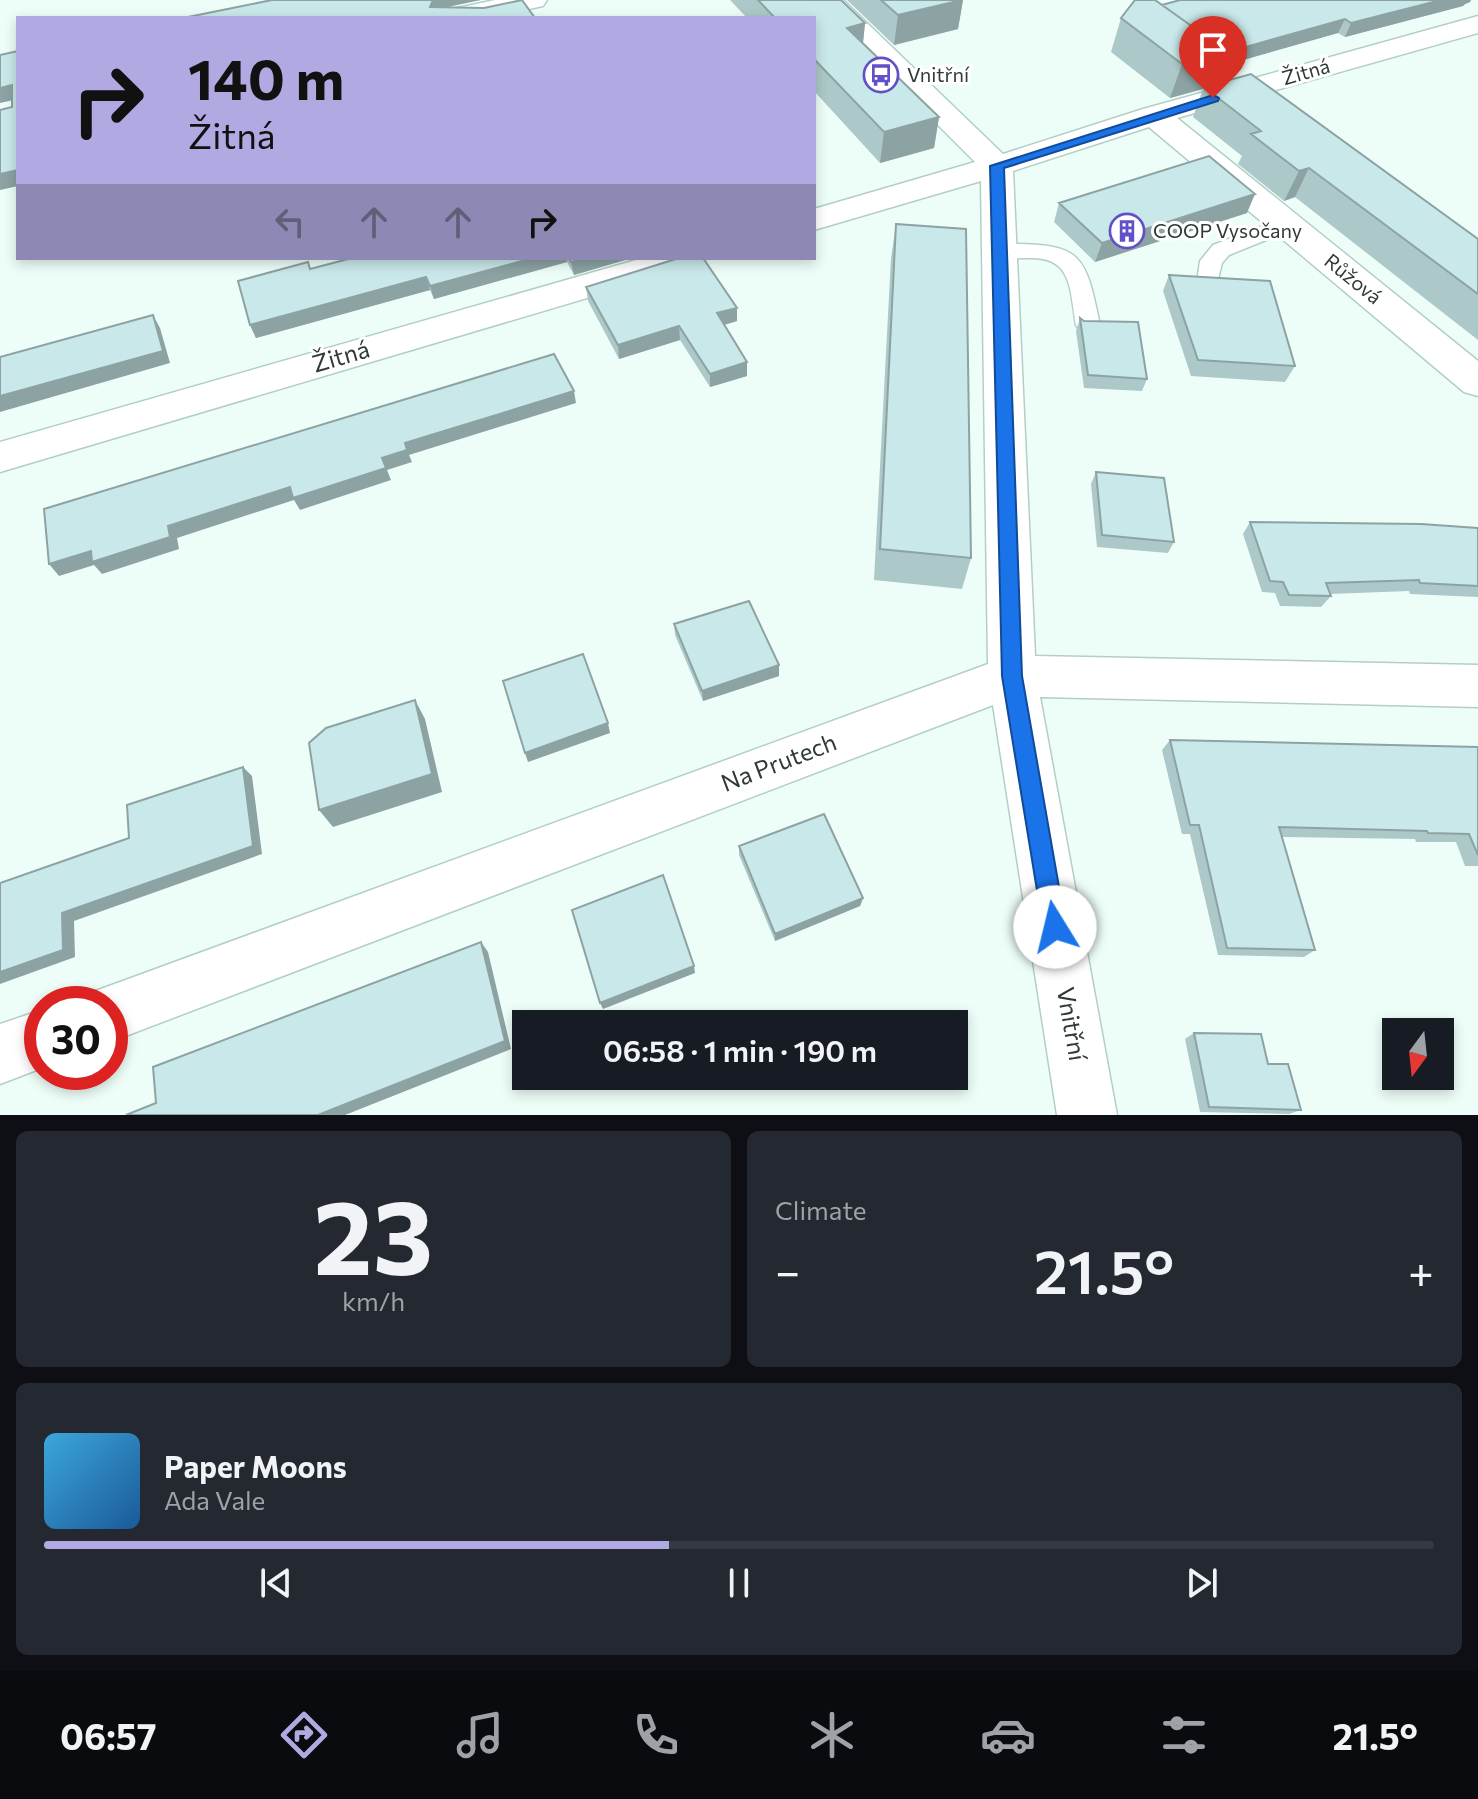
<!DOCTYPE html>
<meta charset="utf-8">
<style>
:root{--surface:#171b24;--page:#242831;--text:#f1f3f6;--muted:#9ea1a6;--line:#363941;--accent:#b1aae2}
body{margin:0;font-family:Commissioner,sans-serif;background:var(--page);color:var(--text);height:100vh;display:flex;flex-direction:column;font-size:30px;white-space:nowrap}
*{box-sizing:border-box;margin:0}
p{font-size:26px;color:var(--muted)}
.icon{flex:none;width:44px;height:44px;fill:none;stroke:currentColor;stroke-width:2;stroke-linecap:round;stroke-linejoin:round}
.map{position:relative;height:1115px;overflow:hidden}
.panel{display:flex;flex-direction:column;gap:16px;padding:16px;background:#0d0f14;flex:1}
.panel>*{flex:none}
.banner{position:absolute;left:16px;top:16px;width:800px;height:244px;border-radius:0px;box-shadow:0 4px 12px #0003;background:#b1aae2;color:#111;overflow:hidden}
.needle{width:52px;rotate:195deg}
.controls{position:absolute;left:1382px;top:1018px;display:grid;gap:16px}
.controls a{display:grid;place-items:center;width:72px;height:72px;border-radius:0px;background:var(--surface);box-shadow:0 4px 12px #0003;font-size:40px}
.speed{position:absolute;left:24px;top:986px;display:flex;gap:16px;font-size:40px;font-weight:700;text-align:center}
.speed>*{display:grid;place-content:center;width:104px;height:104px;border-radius:50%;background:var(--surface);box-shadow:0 4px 12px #0003;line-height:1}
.speed .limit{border:12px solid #d22;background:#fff;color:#111}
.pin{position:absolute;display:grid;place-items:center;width:68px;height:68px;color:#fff;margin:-82px -34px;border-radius:50% 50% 50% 0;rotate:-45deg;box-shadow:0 0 8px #0007}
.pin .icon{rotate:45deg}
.me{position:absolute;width:88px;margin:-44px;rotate:351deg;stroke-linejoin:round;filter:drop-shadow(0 0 6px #0008)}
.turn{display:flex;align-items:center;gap:28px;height:168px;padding:0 40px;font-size:36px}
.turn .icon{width:104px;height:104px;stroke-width:2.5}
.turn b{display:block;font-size:56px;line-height:68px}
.lanes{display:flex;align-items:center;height:76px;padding:0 40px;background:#0003;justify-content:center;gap:40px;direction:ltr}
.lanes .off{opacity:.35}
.big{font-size:60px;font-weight:600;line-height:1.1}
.panel .card{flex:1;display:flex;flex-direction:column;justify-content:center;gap:12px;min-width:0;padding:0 28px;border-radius:12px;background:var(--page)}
.panel .dial{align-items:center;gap:0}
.dial b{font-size:104px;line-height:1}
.song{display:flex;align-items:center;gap:24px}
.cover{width:96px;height:96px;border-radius:12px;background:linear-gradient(135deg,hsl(200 70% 55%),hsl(210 70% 35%))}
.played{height:8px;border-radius:4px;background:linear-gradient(90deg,var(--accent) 45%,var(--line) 45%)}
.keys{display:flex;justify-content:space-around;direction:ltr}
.heat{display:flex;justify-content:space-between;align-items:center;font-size:44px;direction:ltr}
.panel .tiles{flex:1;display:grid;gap:16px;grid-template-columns:1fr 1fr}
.card:last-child{grid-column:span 2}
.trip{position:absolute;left:512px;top:1010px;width:456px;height:80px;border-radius:0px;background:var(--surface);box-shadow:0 4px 12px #0003;font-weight:600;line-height:80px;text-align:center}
.menu{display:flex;height:128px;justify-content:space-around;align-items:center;background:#090b0e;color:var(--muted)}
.menu .icon{width:56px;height:56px}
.menu .selected{color:var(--accent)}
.menu b{font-size:36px;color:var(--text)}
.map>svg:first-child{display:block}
</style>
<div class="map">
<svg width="1478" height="1115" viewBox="0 0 1478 1115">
<rect width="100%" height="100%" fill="#edfef9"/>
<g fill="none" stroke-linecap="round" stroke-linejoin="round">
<g stroke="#b2cfc7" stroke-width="3">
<path id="lane" d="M1285 217 1293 219 1296 224 1293 229 1229 255 1222 263 1216 287H1200L1197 282 1200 261 1213 245Z
M1006 244C1082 244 1085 253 1100 325L1096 331H1080L1076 325C1070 291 1073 257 1030 258 1017 258 1005 259 992 256L989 251 992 246Z"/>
</g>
<g stroke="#b2cfc7" stroke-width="3">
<path id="street" d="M813 0H843L1003 154 1143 109 1478 16V33L1177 118 1478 361V396L1464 392 1149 127 1013 171 1035 656 1478 665V707L1040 697 1117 1115H1057L993 705 110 1042V1004H85L90 993 988 664 981 181 814 230V209L975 162Z
M643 258H700L695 266 0 472V442Z
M42 1010V1068L0 1084V1024Z"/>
</g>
<g stroke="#b2cfc7" stroke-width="3">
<path id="secondary" d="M495 0H547L543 6 487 18H435L439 12Z"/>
</g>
<use href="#lane" fill="#fff" fill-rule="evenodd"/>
<use href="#street" fill="#fff" fill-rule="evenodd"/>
<use href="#secondary" fill="#fff" fill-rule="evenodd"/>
</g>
<path fill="#adc8c8" d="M730 0H841L865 23 863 43 939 117 934 148 880 163 814 91V18H747Z
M847 0H963L958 29 894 45Z
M1180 0H1471L1470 2 1465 4 1463 6 1345 37 1338 33 1222 66 1215 84 1478 239V340L1295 197 1284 201 1238 164 1242 156 1193 117 1203 89 1170 98 1111 52 1121 18Z
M1059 203 1247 213 1095 262 1054 222Z
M896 224 971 558 962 589 874 580 891 258Z
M352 258H632L574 275 567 262 434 299 430 290 256 338 250 325 311 269Z
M1169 275 1295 366 1285 382 1191 376 1163 291Z
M586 287 737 321 724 325 747 376 710 387 680 340 619 359 588 301Z
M1080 318 1147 379 1142 391 1084 388 1076 331Z
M1096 472 1174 542 1168 553 1097 547 1091 484Z
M1250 522 1478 528V597L1410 594 1409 591 1330 594 1331 596 1321 607 1280 606 1275 593 1262 592 1243 534Z
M674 624 779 665V676L703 701 675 635Z
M1170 740 1478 747V866H1465L1456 842H1416L1415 839 1282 837 1315 950 1304 957 1218 955 1190 834H1182L1162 750Z
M739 846 863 898 860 906 775 941 739 855Z
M1194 1033 1301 1110 1289 1114 1200 1112 1185 1039Z"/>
<path fill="#8da2a3" d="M433 0H481L438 9 430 7Z
M963 0 958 29 894 45 898 15Z
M1441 0H1471L1470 2 1465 4 1463 6 1345 37 1351 23Z
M1345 19 1338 33 1222 66 1215 86 1204 87 1203 89 1170 98 1182 64Z
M865 23 862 53 847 28Z
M12 85 18 99 0 103V88Z
M939 117 934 148 880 163 884 132Z
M1309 168 1295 197 1284 201 1299 171Z
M18 170V186L0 190V174Z
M1255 194 1247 213 1095 262 1102 243Z
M533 258H566L567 262 434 299 430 286Z
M586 258H632L574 275 571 262Z
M426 277 430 290 256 338 250 325Z
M737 308V321L717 327V313Z
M153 315 160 328 170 363 0 412V396Z
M679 326 680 340 619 359 618 345Z
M747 362V376L710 387V374Z
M574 391 576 403 409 455 412 462 387 470 391 480 300 510 294 500 177 538 179 549 102 574 94 565 59 576 49 564 382 458 405 443Z
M779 665V676L703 701 702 691Z
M415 700 425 719 442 792 333 827 319 810Z
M608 723 610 733 528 762 525 753Z
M243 767 252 776 262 854 74 921 75 957 0 984V972L62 913Z
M863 898 860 906 775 941V934Z
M481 942 488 952 511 1049 345 1115H318Z
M694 966 695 973 603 1009 600 1003Z"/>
<path fill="#c9e8e9" stroke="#8da2a3" stroke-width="2" d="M272 0H433L430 7 484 8 522 0 535 18H183Z
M758 0H841L865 23 847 28 939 117 884 132 814 59V18H775Z
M881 0H962L898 15Z
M1135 0H1155L1228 52 1182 64 1121 18Z
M1180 0H1441L1351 23 1345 19 1228 52 1162 5Z
M18 51V170L0 174V110L12 107V85L0 88V55Z
M1251 74 1478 239V294L1309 168 1299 171 1251 134 1261 131 1204 87Z
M1209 156 1255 194 1102 243 1059 203Z
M896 224 966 229 971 558 880 549Z
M352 258H533L430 286 426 277 250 325 238 281 308 262 310 269Z
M569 258H586L571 262Z
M679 258H703L737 308 717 313 747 362 710 374 679 326 618 345 586 287Z
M1169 275 1270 281 1295 366 1198 360Z
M153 315 163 351 0 396V357Z
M1080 318 1084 321 1138 322 1147 379 1088 375Z
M554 354 574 391 405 443 407 450 382 458 386 468 293 498 290 487 168 526 170 537 92 562 91 551 49 564 44 509Z
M1096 472 1164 478 1174 542 1102 535Z
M1250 522 1421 524 1478 528V586L1420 583 1419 580 1326 583 1331 596 1289 595 1283 582 1270 581Z
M749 601 779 665 702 691 674 624Z
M583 654 608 723 525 753 503 681Z
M415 700 432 774 319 810 309 743 326 728Z
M1170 740 1478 747V855L1469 834 1428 833 1427 831 1279 827 1315 950 1227 948 1199 825H1190Z
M243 767 253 846 62 913 63 950 0 972V883L129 838 127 805Z
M824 814 863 898 775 934 739 846Z
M663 875 694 966 600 1003 572 910Z
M481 942 505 1041 318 1115H126L156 1103 153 1067Z
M1194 1033 1261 1034 1268 1064H1288L1301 1110 1209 1107Z"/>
<path fill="#1a73e8" stroke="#114b97" stroke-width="2" d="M1213 95 1219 98 1218 101 1004 168 1022 676 1066 927 1063 935 1055 938 1047 935 1043 927 1002 676 990 166Z"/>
<defs>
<g id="bus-ring" transform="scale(1.8)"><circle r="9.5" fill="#fff" stroke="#6250c9" stroke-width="1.5"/><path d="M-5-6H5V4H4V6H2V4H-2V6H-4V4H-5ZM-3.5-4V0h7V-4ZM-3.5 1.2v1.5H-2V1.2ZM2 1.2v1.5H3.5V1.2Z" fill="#6250c9"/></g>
<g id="building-ring" transform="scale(1.8)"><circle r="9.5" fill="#fff" stroke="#6250c9" stroke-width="1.5"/><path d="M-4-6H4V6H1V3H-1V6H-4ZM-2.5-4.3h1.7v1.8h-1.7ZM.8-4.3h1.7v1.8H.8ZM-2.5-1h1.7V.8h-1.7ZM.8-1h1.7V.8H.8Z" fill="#6250c9"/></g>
</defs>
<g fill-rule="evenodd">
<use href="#bus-ring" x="881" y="75"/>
<use href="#building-ring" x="1127" y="231"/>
</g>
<g text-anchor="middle" stroke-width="6" stroke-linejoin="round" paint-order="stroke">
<g font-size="20" fill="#2f3a37" stroke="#fff">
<text transform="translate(1306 72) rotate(-16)" y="7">Žitná</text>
<text transform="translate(1353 279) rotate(39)" y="7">Růžová</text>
</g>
<g font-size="20" fill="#2f3a37" stroke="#fff" text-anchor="start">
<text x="907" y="82">Vnitřní</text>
<text x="1153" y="238">COOP Vysočany</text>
</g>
<g font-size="24" fill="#2f3a37" stroke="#fff">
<text transform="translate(341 357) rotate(-16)" y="8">Žitná</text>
<text transform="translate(779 763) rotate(-21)" y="8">Na Prutech</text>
<text transform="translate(1071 1024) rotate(80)" y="8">Vnitřní</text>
</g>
</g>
</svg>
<div class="controls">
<a><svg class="needle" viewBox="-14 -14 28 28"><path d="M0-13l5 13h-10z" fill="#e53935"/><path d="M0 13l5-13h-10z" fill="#9ea1a6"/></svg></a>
</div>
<div class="speed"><div class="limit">30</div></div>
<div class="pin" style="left:1213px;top:98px;background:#d93025"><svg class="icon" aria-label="arrive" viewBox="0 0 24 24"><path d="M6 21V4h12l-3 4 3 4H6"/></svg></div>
<svg class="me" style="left:1055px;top:927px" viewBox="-20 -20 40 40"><circle r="19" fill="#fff"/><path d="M0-13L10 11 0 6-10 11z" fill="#1a73e8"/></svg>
<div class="trip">06:58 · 1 min · 190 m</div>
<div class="banner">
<div class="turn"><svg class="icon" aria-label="right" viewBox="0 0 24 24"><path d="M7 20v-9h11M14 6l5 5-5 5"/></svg><div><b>140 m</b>Žitná</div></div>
<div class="lanes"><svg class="icon off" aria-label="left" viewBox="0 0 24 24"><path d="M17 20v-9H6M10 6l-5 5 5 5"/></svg><svg class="icon off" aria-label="ahead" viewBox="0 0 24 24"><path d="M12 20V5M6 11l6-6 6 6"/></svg><svg class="icon off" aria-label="ahead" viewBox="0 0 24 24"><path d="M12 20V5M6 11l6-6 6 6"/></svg><svg class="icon" aria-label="right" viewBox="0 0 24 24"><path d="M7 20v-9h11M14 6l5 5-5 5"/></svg></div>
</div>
</div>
<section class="panel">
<div class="tiles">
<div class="card dial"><b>23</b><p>km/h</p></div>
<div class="card"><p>Climate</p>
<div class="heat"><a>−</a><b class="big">21.5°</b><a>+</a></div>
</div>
<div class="card">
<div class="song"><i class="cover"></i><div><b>Paper Moons</b><p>Ada Vale</p></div></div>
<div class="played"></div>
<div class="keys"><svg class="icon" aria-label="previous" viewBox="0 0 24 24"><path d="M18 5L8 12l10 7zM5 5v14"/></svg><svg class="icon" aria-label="pause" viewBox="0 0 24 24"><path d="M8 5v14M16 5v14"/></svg><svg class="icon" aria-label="next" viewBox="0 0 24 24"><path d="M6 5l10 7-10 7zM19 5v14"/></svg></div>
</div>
</div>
</section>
<nav class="menu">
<b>06:57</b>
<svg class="icon selected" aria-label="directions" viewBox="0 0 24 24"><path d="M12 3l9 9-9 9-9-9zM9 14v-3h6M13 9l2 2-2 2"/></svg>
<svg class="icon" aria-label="music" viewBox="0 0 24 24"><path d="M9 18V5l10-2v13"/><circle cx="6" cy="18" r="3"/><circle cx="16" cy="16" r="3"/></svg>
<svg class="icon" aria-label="phone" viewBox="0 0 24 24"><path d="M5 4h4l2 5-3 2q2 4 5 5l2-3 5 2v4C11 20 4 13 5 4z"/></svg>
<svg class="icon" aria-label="climate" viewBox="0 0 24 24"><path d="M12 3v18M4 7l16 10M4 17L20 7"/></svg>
<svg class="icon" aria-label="car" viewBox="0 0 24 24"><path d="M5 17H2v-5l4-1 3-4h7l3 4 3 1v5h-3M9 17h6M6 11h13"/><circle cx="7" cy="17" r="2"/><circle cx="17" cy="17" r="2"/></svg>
<svg class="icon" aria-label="filters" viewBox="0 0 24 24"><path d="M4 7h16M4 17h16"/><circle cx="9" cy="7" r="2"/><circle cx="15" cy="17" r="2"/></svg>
<b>21.5°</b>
</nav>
